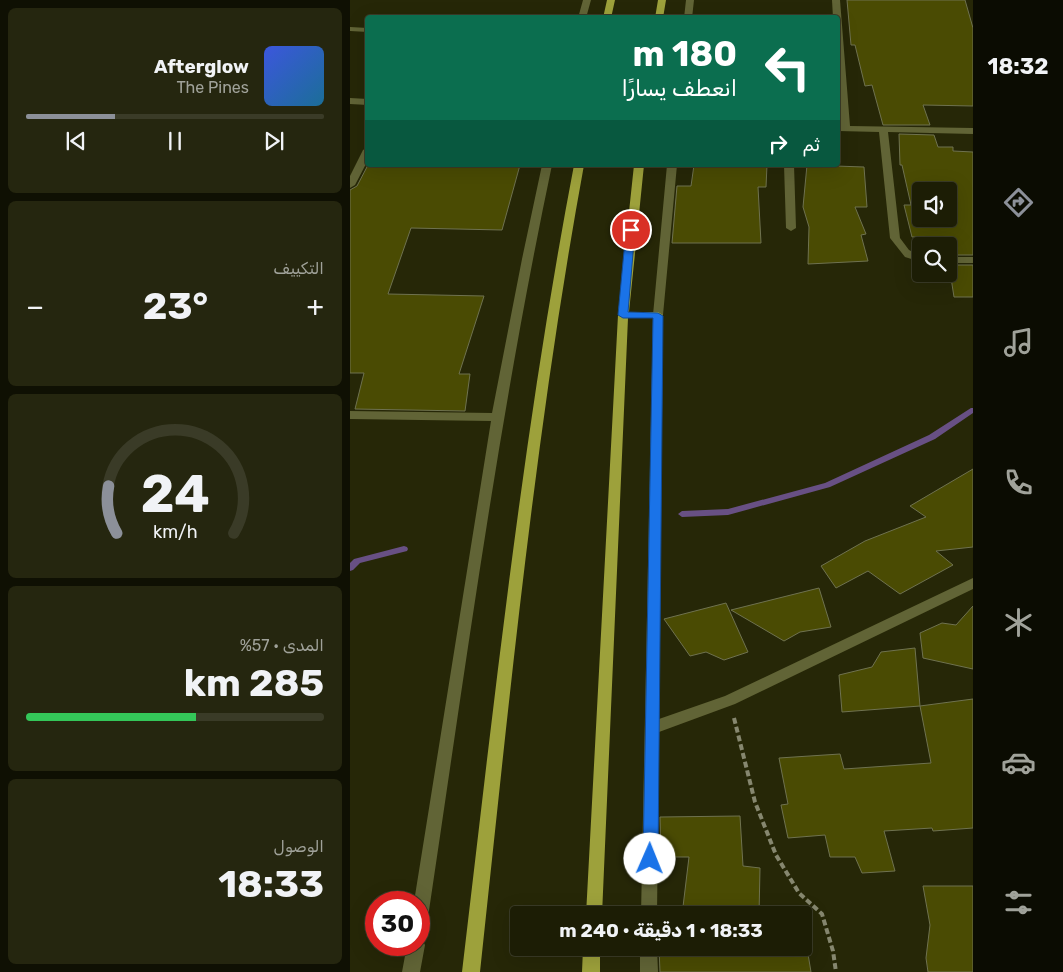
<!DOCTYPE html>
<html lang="ar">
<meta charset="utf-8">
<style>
:root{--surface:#1c1d05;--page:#25260f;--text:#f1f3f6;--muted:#a0a29a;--line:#3a3b27;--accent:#8c9099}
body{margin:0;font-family:Rubik,"Noto Sans Arabic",sans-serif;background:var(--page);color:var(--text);direction:rtl;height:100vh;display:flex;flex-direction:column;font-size:19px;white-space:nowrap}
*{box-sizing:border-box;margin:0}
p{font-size:16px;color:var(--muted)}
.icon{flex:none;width:28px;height:28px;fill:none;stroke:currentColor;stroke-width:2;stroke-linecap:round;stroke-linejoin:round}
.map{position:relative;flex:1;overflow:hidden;direction:ltr}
.drawer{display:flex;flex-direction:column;gap:8px;padding:8px;background:#0f1003;width:350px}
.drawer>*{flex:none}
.top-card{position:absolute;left:15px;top:15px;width:475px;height:152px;border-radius:5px;box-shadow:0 5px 20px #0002,0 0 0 1px var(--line);direction:rtl;background:#0b6e4f;color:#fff;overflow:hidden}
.fabs{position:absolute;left:562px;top:182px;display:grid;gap:10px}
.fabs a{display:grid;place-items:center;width:45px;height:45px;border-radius:5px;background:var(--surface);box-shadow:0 5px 20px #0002,0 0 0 1px var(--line);font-size:25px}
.speed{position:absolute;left:15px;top:891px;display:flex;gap:10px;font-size:25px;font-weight:700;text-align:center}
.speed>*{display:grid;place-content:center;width:65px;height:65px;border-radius:50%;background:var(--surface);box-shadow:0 5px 20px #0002,0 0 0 1px var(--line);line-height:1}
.speed .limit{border:8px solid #d22;background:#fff;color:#111}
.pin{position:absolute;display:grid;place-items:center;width:42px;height:42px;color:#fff;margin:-21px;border:2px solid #fff;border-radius:50%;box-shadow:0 1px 5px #0007}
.me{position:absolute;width:55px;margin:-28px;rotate:1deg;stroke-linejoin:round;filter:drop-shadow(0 0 4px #0008)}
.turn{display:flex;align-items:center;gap:18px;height:105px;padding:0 20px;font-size:22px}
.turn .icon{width:65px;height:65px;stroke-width:2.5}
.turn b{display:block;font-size:35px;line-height:42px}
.then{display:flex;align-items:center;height:48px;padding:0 20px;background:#0003;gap:10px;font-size:19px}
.big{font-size:38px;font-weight:700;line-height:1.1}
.drawer .tile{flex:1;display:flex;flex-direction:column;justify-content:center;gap:8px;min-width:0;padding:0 18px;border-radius:8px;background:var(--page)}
.drawer .dial{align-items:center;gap:0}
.dial svg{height:130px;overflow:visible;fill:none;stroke:var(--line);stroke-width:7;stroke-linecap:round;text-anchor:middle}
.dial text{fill:var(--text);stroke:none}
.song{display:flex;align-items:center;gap:15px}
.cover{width:60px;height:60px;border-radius:8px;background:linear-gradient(135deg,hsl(230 70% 55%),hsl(200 70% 35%))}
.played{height:5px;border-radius:2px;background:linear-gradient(90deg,var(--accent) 30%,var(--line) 30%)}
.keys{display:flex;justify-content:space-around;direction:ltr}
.heat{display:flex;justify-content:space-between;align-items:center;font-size:28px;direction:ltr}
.charge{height:8px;border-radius:4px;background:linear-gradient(90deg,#34c759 57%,var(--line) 0)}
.trip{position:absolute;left:160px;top:906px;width:302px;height:50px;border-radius:5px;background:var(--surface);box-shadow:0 5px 20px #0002,0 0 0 1px var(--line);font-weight:700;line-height:50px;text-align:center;direction:rtl}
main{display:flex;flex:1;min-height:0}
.menu{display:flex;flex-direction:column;width:90px;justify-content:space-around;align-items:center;background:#0b0c02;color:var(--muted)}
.menu .icon{width:35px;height:35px}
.menu .current{color:var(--accent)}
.menu b{font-size:22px;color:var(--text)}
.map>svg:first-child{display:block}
</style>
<main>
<nav class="menu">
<b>18:32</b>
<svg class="icon current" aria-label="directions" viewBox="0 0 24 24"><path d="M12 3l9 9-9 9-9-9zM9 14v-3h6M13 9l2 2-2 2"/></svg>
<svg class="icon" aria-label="music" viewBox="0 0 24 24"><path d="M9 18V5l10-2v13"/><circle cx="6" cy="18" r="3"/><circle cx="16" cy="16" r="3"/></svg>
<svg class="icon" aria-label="phone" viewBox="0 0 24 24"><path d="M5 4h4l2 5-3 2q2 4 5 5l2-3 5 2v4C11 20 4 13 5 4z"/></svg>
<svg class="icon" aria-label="climate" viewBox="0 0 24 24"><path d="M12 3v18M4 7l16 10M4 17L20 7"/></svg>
<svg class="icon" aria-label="car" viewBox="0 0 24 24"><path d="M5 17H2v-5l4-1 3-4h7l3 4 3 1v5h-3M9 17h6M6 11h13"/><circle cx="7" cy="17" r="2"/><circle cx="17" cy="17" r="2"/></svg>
<svg class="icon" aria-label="filters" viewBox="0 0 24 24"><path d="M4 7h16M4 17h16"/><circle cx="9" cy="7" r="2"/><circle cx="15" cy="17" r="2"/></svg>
</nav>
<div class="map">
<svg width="623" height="972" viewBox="0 0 623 972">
<rect width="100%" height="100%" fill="#262707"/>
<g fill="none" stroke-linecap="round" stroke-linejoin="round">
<path fill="#685084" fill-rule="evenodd" d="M621 408H623V413L585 439 480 487 378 515 332 517 328 514 332 511 378 509 475 483 579 435Z
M54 546 57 547 58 549 57 551 10 563 3 570 0 571V563L4 559Z"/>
</g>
<path fill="#4a4b03" stroke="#6f7250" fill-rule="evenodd" d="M497 0H615L623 28V106L573 105 580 125H533L522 85 515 86 505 45H501Z
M549 134 584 135 588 147H603V151L623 152V255H599V246H594L593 237H562L554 205H561L552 165H550ZM571 191H599V219H571Z
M18 165H170L152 230 61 228 38 294 134 296 109 374H120L115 411 5 409 14 373H0V190L7 186Z
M344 165H417L416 187H408L411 243H322L327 186H341Z
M457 165 514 167 517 207H505L516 234 511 235 518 261 458 264 459 227 453 207Z
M599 265H623V297H604Z
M623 469V547L586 551 603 565 550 594 518 571 486 588 471 566 515 541 576 517 560 506Z
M469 588 481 627 450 632 434 641 381 610Z
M376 603 398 652 374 660 356 652 340 656 314 619Z
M623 606V669L573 658 570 633 592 623 606 625Z
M565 648 570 706 492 712 489 675 522 667 531 652Z
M623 699V828L583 831 582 828 534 831 545 871 512 873 505 857H480L475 835 438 838 431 805 438 804 429 758 490 754 494 769 581 763 570 706Z
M390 816 393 866 410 868 409 915H332L339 857H311L310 817Z
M573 886H623V972H578L576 958 580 925Z
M309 948H457L461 972H310Z"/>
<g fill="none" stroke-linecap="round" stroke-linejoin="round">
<path stroke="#86876f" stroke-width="4" stroke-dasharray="6 3" stroke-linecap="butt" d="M384 718 405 802 426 855 449 893 472 914 483 951 486 972"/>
<path fill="#616436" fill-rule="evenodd" d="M233 0H241L236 18H228Z
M336 0H344L342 18H334Z
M482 0H490L500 126 623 128V134L538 132 550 238 559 250 571 256V262L555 257 540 238 529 132 488 131V125H491L488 72V18H483Z
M0 27 18 28V32L0 31Z
M0 98 18 99V105L0 104Z
M18 147V160L5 185 0 188V176L13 150Z
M192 165H202C149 416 115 670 77 924L75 930 69 932V902H64L141 421 0 419V411L142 413 172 259Z
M317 165H327L313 315 309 719 375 696 623 578V589L385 704 309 732 307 915H291L303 315Z
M434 165H444L446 228 441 231 436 228Z
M599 257H623V263H599Z
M69 938 72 939 75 945 70 972H52L57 945H69Z
M290 948H307L308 972H290Z"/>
<path fill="#9da13b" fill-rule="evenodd" d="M257 0H265L261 18H253Z
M308 0H316L313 18H305Z
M224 165H234C185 432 159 702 130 972H112C144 702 173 432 224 165Z
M284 165H294L279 312H308L313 315 308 318H278L252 915H236L268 315Z
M233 948H250V972H232Z"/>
</g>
<path fill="#1a73e8" stroke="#114b97" d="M281 227 285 230 278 312 308 313 313 316 308 859 305 864 300 866 295 864 293 859 303 318H273L268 315 276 230Z"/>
</svg>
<div class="fabs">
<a><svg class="icon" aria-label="sound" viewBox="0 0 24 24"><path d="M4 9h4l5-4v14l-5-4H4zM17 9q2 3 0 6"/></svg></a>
<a><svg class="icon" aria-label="search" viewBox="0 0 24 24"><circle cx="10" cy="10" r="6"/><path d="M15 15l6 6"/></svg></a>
</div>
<div class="speed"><div class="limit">30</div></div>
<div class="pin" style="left:281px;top:230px;background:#d93025"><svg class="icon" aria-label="arrive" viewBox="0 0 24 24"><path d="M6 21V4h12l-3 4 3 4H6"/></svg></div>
<svg class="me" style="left:300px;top:859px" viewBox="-20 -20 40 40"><circle r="19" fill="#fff"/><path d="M0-13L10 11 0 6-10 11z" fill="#1a73e8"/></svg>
<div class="trip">18:33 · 1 دقيقة · 240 m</div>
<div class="top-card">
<div class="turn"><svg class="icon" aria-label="left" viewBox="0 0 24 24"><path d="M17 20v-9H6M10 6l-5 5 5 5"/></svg><div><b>180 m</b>انعطف يسارًا</div></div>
<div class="then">ثم<svg class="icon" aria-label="right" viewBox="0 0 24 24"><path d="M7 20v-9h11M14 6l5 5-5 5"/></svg></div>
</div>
</div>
<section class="drawer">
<div class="tile">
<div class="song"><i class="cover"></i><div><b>Afterglow</b><p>The Pines</p></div></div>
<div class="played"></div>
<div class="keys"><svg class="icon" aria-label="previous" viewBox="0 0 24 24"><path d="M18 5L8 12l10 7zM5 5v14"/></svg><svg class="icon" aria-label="pause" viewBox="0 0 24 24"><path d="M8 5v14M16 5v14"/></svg><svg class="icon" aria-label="next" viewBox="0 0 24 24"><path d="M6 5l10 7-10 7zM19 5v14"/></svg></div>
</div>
<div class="tile"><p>التكييف</p>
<div class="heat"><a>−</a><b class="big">23°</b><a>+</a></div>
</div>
<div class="tile dial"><svg viewBox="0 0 100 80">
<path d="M14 69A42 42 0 1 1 86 69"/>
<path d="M14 69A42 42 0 0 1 9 40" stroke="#8c9099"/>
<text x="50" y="56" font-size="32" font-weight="700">24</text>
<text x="50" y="72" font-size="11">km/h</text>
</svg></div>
<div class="tile"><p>المدى · 57%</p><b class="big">285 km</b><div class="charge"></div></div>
<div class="tile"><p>الوصول</p><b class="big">18:33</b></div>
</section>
</main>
